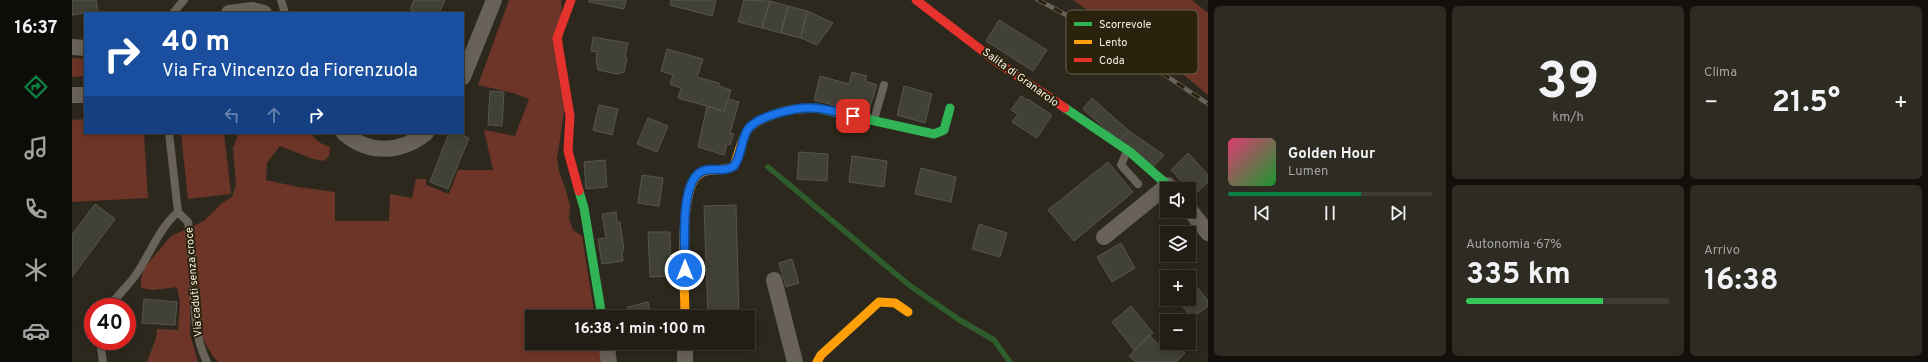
<!DOCTYPE html>
<html lang="it">
<meta charset="utf-8">
<style>
:root{--surface:#221e16;--page:#2e2b23;--text:#f1f3f6;--muted:#a2a2a1;--line:#3f3c35;--accent:#0b8043}
body{margin:0;font-family:Overpass,sans-serif;background:var(--page);color:var(--text);height:100vh;display:flex;flex-direction:column;font-size:15px;white-space:nowrap}
*{box-sizing:border-box;margin:0}
p{font-size:13px;color:var(--muted)}
.icon{flex:none;width:22px;height:22px;fill:none;stroke:currentColor;stroke-width:2;stroke-linecap:round;stroke-linejoin:round}
.map{position:relative;flex:1;overflow:hidden}
.sheet{display:flex;flex-direction:column;gap:6px;padding:6px;background:#13100c;width:720px}
.sheet>*{flex:none}
.guide{position:absolute;left:12px;top:12px;width:380px;height:122px;border-radius:0px;box-shadow:0 2px 10px #0003,0 0 0 1px var(--line);background:#1a4fa0;color:#fff;overflow:hidden}
.tools{position:absolute;left:1088px;top:182px;display:grid;gap:8px}
.tools a{display:grid;place-items:center;width:36px;height:36px;border-radius:0px;background:var(--surface);box-shadow:0 2px 10px #0003,0 0 0 1px var(--line);font-size:20px}
.speed{position:absolute;left:12px;top:298px;display:flex;gap:8px;font-size:20px;font-weight:700;text-align:center}
.speed>*{display:grid;place-content:center;width:52px;height:52px;border-radius:50%;background:var(--surface);box-shadow:0 2px 10px #0003,0 0 0 1px var(--line);line-height:1}
.speed .limit{border:6px solid #d22;background:#fff;color:#111}
.pin{position:absolute;display:grid;place-items:center;width:34px;height:34px;color:#fff;margin:-17px;border-radius:8px;box-shadow:0 2px 6px #0006}
.me{position:absolute;width:44px;margin:-22px;rotate:0deg;stroke-linejoin:round;filter:drop-shadow(0 0 3px #0008)}
.turn{display:flex;align-items:center;gap:14px;height:84px;padding:0 12px;font-size:18px}
.turn .icon{width:52px;height:52px;stroke-width:2.5}
.turn b{display:block;font-size:28px;line-height:34px}
.lanes{display:flex;align-items:center;height:38px;padding:0 12px;background:#0003;justify-content:center;gap:20px;direction:ltr}
.lanes .off{opacity:.35}
.big{font-size:30px;font-weight:700;line-height:1.1}
.sheet .tile{flex:1;display:flex;flex-direction:column;justify-content:center;gap:6px;min-width:0;padding:0 14px;border-radius:6px;background:var(--page)}
.sheet .dial{align-items:center;gap:0}
.dial b{font-size:52px;line-height:1}
.song{display:flex;align-items:center;gap:12px}
.cover{width:48px;height:48px;border-radius:6px;background:linear-gradient(135deg,hsl(340 70% 55%),hsl(130 70% 35%))}
.played{height:4px;border-radius:2px;background:linear-gradient(90deg,var(--accent) 65%,var(--line) 65%)}
.keys{display:flex;justify-content:space-around;direction:ltr}
.heat{display:flex;justify-content:space-between;align-items:center;font-size:22px;direction:ltr}
.charge{height:6px;border-radius:3px;background:linear-gradient(90deg,#34c759 67%,var(--line) 0)}
.sheet .tiles{flex:1;display:grid;gap:6px;grid-template-columns:repeat(3,1fr)}
.tile:first-child{grid-row:span 2}
.trip{position:absolute;left:453px;top:310px;width:230px;height:40px;border-radius:0px;background:var(--surface);box-shadow:0 2px 10px #0003,0 0 0 1px var(--line);font-weight:700;line-height:40px;text-align:center}
main{display:flex;flex:1;min-height:0}
.tabs{display:flex;flex-direction:column;width:72px;justify-content:space-around;align-items:center;background:#0e0c09;color:var(--muted)}
.tabs .icon{width:28px;height:28px}
.tabs .on{color:var(--accent)}
.tabs b{font-size:18px;color:var(--text)}
.map>svg:first-child{display:block}
</style>
<main>
<nav class="tabs">
<b>16:37</b>
<svg class="icon on" aria-label="directions" viewBox="0 0 24 24"><path d="M12 3l9 9-9 9-9-9zM9 14v-3h6M13 9l2 2-2 2"/></svg>
<svg class="icon" aria-label="music" viewBox="0 0 24 24"><path d="M9 18V5l10-2v13"/><circle cx="6" cy="18" r="3"/><circle cx="16" cy="16" r="3"/></svg>
<svg class="icon" aria-label="phone" viewBox="0 0 24 24"><path d="M5 4h4l2 5-3 2q2 4 5 5l2-3 5 2v4C11 20 4 13 5 4z"/></svg>
<svg class="icon" aria-label="climate" viewBox="0 0 24 24"><path d="M12 3v18M4 7l16 10M4 17L20 7"/></svg>
<svg class="icon" aria-label="car" viewBox="0 0 24 24"><path d="M5 17H2v-5l4-1 3-4h7l3 4 3 1v5h-3M9 17h6M6 11h13"/><circle cx="7" cy="17" r="2"/><circle cx="17" cy="17" r="2"/></svg>
</nav>
<div class="map">
<svg width="1136" height="362" viewBox="0 0 1136 362">
<rect width="100%" height="100%" fill="#2d281d"/>
<path fill="#6d3527" d="M437 0H489L493 105 485 159 487 171 495 194 498 206 497 219 501 230 510 236 523 317H460V343H527L530 362H146C131 346 126 323 118 304V334L126 362H75L84 338 85 329 106 330 108 302 105 287 81 290 69 288V279L72 268 99 236 132 221 150 203 160 197 164 185 161 148 167 133H240C243 141 251 145 258 147L257 156 252 161 241 159 208 146 195 163 194 180 226 187 263 192V221H317L318 194 340 198 344 179H354V185L377 194 386 170H421L412 130 443 136 457 99 441 93 406 85Z
M1001 0H1120L1136 13V95L1113 76Z
M0 58 13 59V76L0 77Z
M13 119V133H72L76 198 0 202V120Z
M109 133H152L159 194 116 199Z"/>
<g fill="none" stroke-linecap="round" stroke-linejoin="round">
<path stroke="#2e5c2c" stroke-width="5.5" d="M696 167 837 285 886 319 922 340 938 362"/>
</g>
<path fill="#424137" stroke="#57564c" d="M0 0H24L26 11 0 15Z
M342 0H373L367 13H345L338 9Z
M517 0H554L552 9 517 2Z
M599 0H644L640 16 598 5Z
M672 0 698 1 690 28 666 22Z
M698 1 716 6 709 33 690 28Z
M716 6 735 11 729 38 709 33Z
M735 11 761 23 745 45 729 38Z
M927 20 975 50 961 71 914 41Z
M521 37 556 43 553 57 555 58 552 72 545 74 526 70 524 60 525 52 519 51Z
M595 49 631 59 625 77 647 83V86L659 90 652 111 606 98 609 88 598 84 601 75 589 71Z
M780 72 795 76 793 81 805 85 797 109 772 102 770 107 742 100 748 76 777 84Z
M832 86 860 94 853 123 825 115Z
M418 91 432 92 430 126 416 125Z
M949 96 955 100 956 99 980 115 965 138 940 122 946 114 939 110Z
M1020 98 1057 131 1047 141 1011 109Z
M656 99 667 102 658 133 662 134 658 145 655 144 652 155 626 147 635 106 652 111Z
M527 105 546 109 540 135 521 130Z
M576 118 596 126 585 152 565 144Z
M1057 131 1092 155 1081 167 1047 141Z
M377 133H383L397 138 376 189 358 182Z
M727 152 756 154 755 181 725 179Z
M1116 153 1136 175V182L1122 195 1099 170Z
M780 156 815 161 812 187 777 182Z
M533 160 535 187 514 189 512 162Z
M1036 162 1061 192 1002 241 976 210Z
M849 168 884 177 879 202 843 194Z
M570 175 591 178 587 206 566 203Z
M23 204 43 219 0 277V235Z
M664 205 667 317H636L632 206Z
M544 212 545 223 548 222 552 250 550 251 551 261 530 264 526 239 534 238 530 214Z
M907 224 935 233 928 257 900 249Z
M576 232H598L599 276 578 277Z
M1049 243 1063 268 1040 282 1025 257Z
M720 259 727 283 714 287 707 263Z
M1125 287 1136 301V306L1120 318 1106 301 1117 299V293Z
M72 299 105 302 103 325 70 323Z
M576 302 579 317H557L555 307Z
M1059 306 1081 333 1062 350 1040 322Z
M1077 335 1089 347 1095 340V343H1103L1113 353 1104 362H1064L1057 356Z
M564 343H586V344L566 349Z"/>
<g fill="none" stroke-linecap="round" stroke-linejoin="round">
<path stroke="#696259" stroke-width="8" d="M209 0 213 13
M101 13 112 0
M802 120 812 85
M97 133 106 212
M1055 151 1049 165 1066 184
M106 212 116 222C118 237 120 253 121 268 123 300 120 333 135 362
M37 307C45 296 55 287 63 276 78 255 86 229 106 212
M28 341 31 362"/>
<path stroke="#696259" stroke-width="16" d="M157 13 180 10 192 13
M0 47 13 48
M391 77 422 0
M0 95H13
M272 133C297 155 329 153 354 133
M1117 209 1136 233
M1032 237 1096 185
M702 280 723 362
M534 343 537 362
M613 343V362"/>
<path stroke="#30b455" stroke-width="9" d="M993 108 1058 152 1100 189
M726 109 744 108 862 134 872 130 878 108
M507 191 512 208 530 317"/>
<path stroke="#ff9f0a" stroke-width="9" d="M613 317C613 288 606 195 625 176 635 166 650 173 662 166 666 155 669 141 675 131 681 120 714 109 726 109
M745 362 749 355 807 302 823 303 836 312"/>
<path stroke="#e5322d" stroke-width="9" d="M499 0 485 38 498 116 496 151 507 191
M844 0 925 62 993 108"/>
<g stroke="#686359" stroke-width="4.5">
<path id="rail" d="M966 0 1038 38 1136 104"/>
</g>
<use href="#rail" stroke="#2a220d" stroke-width="3" stroke-dasharray="9" stroke-linecap="butt"/>
</g>
<g fill="none" stroke-linecap="round" stroke-linejoin="round">
<g stroke="#114b97" stroke-width="10">
<path id="route" d="M613 270C613 248 608 187 627 173 637 165 651 174 662 166 670 155 669 139 676 129 686 116 723 107 739 108 753 108 768 113 781 116"/>
</g>
<use href="#route" stroke="#1a73e8" stroke-width="7"/>
</g>
<g text-anchor="middle" stroke-width="4" stroke-linejoin="round" paint-order="stroke">
<g font-size="11" fill="#f5efe2" stroke="#2a220d">
<text transform="translate(949 77) rotate(36)" y="4">Salita di Granarolo</text>
<text transform="translate(121 282) rotate(-95)" y="4">Via caduti senza croce</text>
</g>
</g>
<rect x="994" y="10" width="132" height="64" rx="6" fill="#2a220d" stroke="#67604d" stroke-width="1"/>
<rect x="1002" y="22" width="18" height="4" fill="#30b455"/>
<rect x="1002" y="40" width="18" height="4" fill="#ff9f0a"/>
<rect x="1002" y="58" width="18" height="4" fill="#e5322d"/>
<g font-size="11" fill="#f5efe2">
<text x="1027" y="28">Scorrevole</text>
<text x="1027" y="46">Lento</text>
<text x="1027" y="64">Coda</text>
</g>
</svg>
<div class="tools">
<a><svg class="icon" aria-label="sound" viewBox="0 0 24 24"><path d="M4 9h4l5-4v14l-5-4H4zM17 9q2 3 0 6"/></svg></a>
<a><svg class="icon" aria-label="layers" viewBox="0 0 24 24"><path d="M12 4l9 5-9 5-9-5zM3 14l9 5 9-5"/></svg></a>
<a>+</a>
<a>−</a>
</div>
<div class="speed"><div class="limit">40</div></div>
<div class="pin" style="left:781px;top:116px;background:#d93025"><svg class="icon" aria-label="arrive" viewBox="0 0 24 24"><path d="M6 21V4h12l-3 4 3 4H6"/></svg></div>
<svg class="me" style="left:613px;top:270px" viewBox="-20 -20 40 40"><circle r="17" fill="#1a73e8" stroke="#fff" stroke-width="3"/><path d="M0-11L8 9 0 5-8 9z" fill="#fff"/></svg>
<div class="trip">16:38 · 1 min · 100 m</div>
<div class="guide">
<div class="turn"><svg class="icon" aria-label="right" viewBox="0 0 24 24"><path d="M7 20v-9h11M14 6l5 5-5 5"/></svg><div><b>40 m</b>Via Fra Vincenzo da Fiorenzuola</div></div>
<div class="lanes"><svg class="icon off" aria-label="left" viewBox="0 0 24 24"><path d="M17 20v-9H6M10 6l-5 5 5 5"/></svg><svg class="icon off" aria-label="ahead" viewBox="0 0 24 24"><path d="M12 20V5M6 11l6-6 6 6"/></svg><svg class="icon" aria-label="right" viewBox="0 0 24 24"><path d="M7 20v-9h11M14 6l5 5-5 5"/></svg></div>
</div>
</div>
<section class="sheet">
<div class="tiles">
<div class="tile">
<div class="song"><i class="cover"></i><div><b>Golden Hour</b><p>Lumen</p></div></div>
<div class="played"></div>
<div class="keys"><svg class="icon" aria-label="previous" viewBox="0 0 24 24"><path d="M18 5L8 12l10 7zM5 5v14"/></svg><svg class="icon" aria-label="pause" viewBox="0 0 24 24"><path d="M8 5v14M16 5v14"/></svg><svg class="icon" aria-label="next" viewBox="0 0 24 24"><path d="M6 5l10 7-10 7zM19 5v14"/></svg></div>
</div>
<div class="tile dial"><b>39</b><p>km/h</p></div>
<div class="tile"><p>Clima</p>
<div class="heat"><a>−</a><b class="big">21.5°</b><a>+</a></div>
</div>
<div class="tile"><p>Autonomia · 67%</p><b class="big">335 km</b><div class="charge"></div></div>
<div class="tile"><p>Arrivo</p><b class="big">16:38</b></div>
</div>
</section>
</main>
